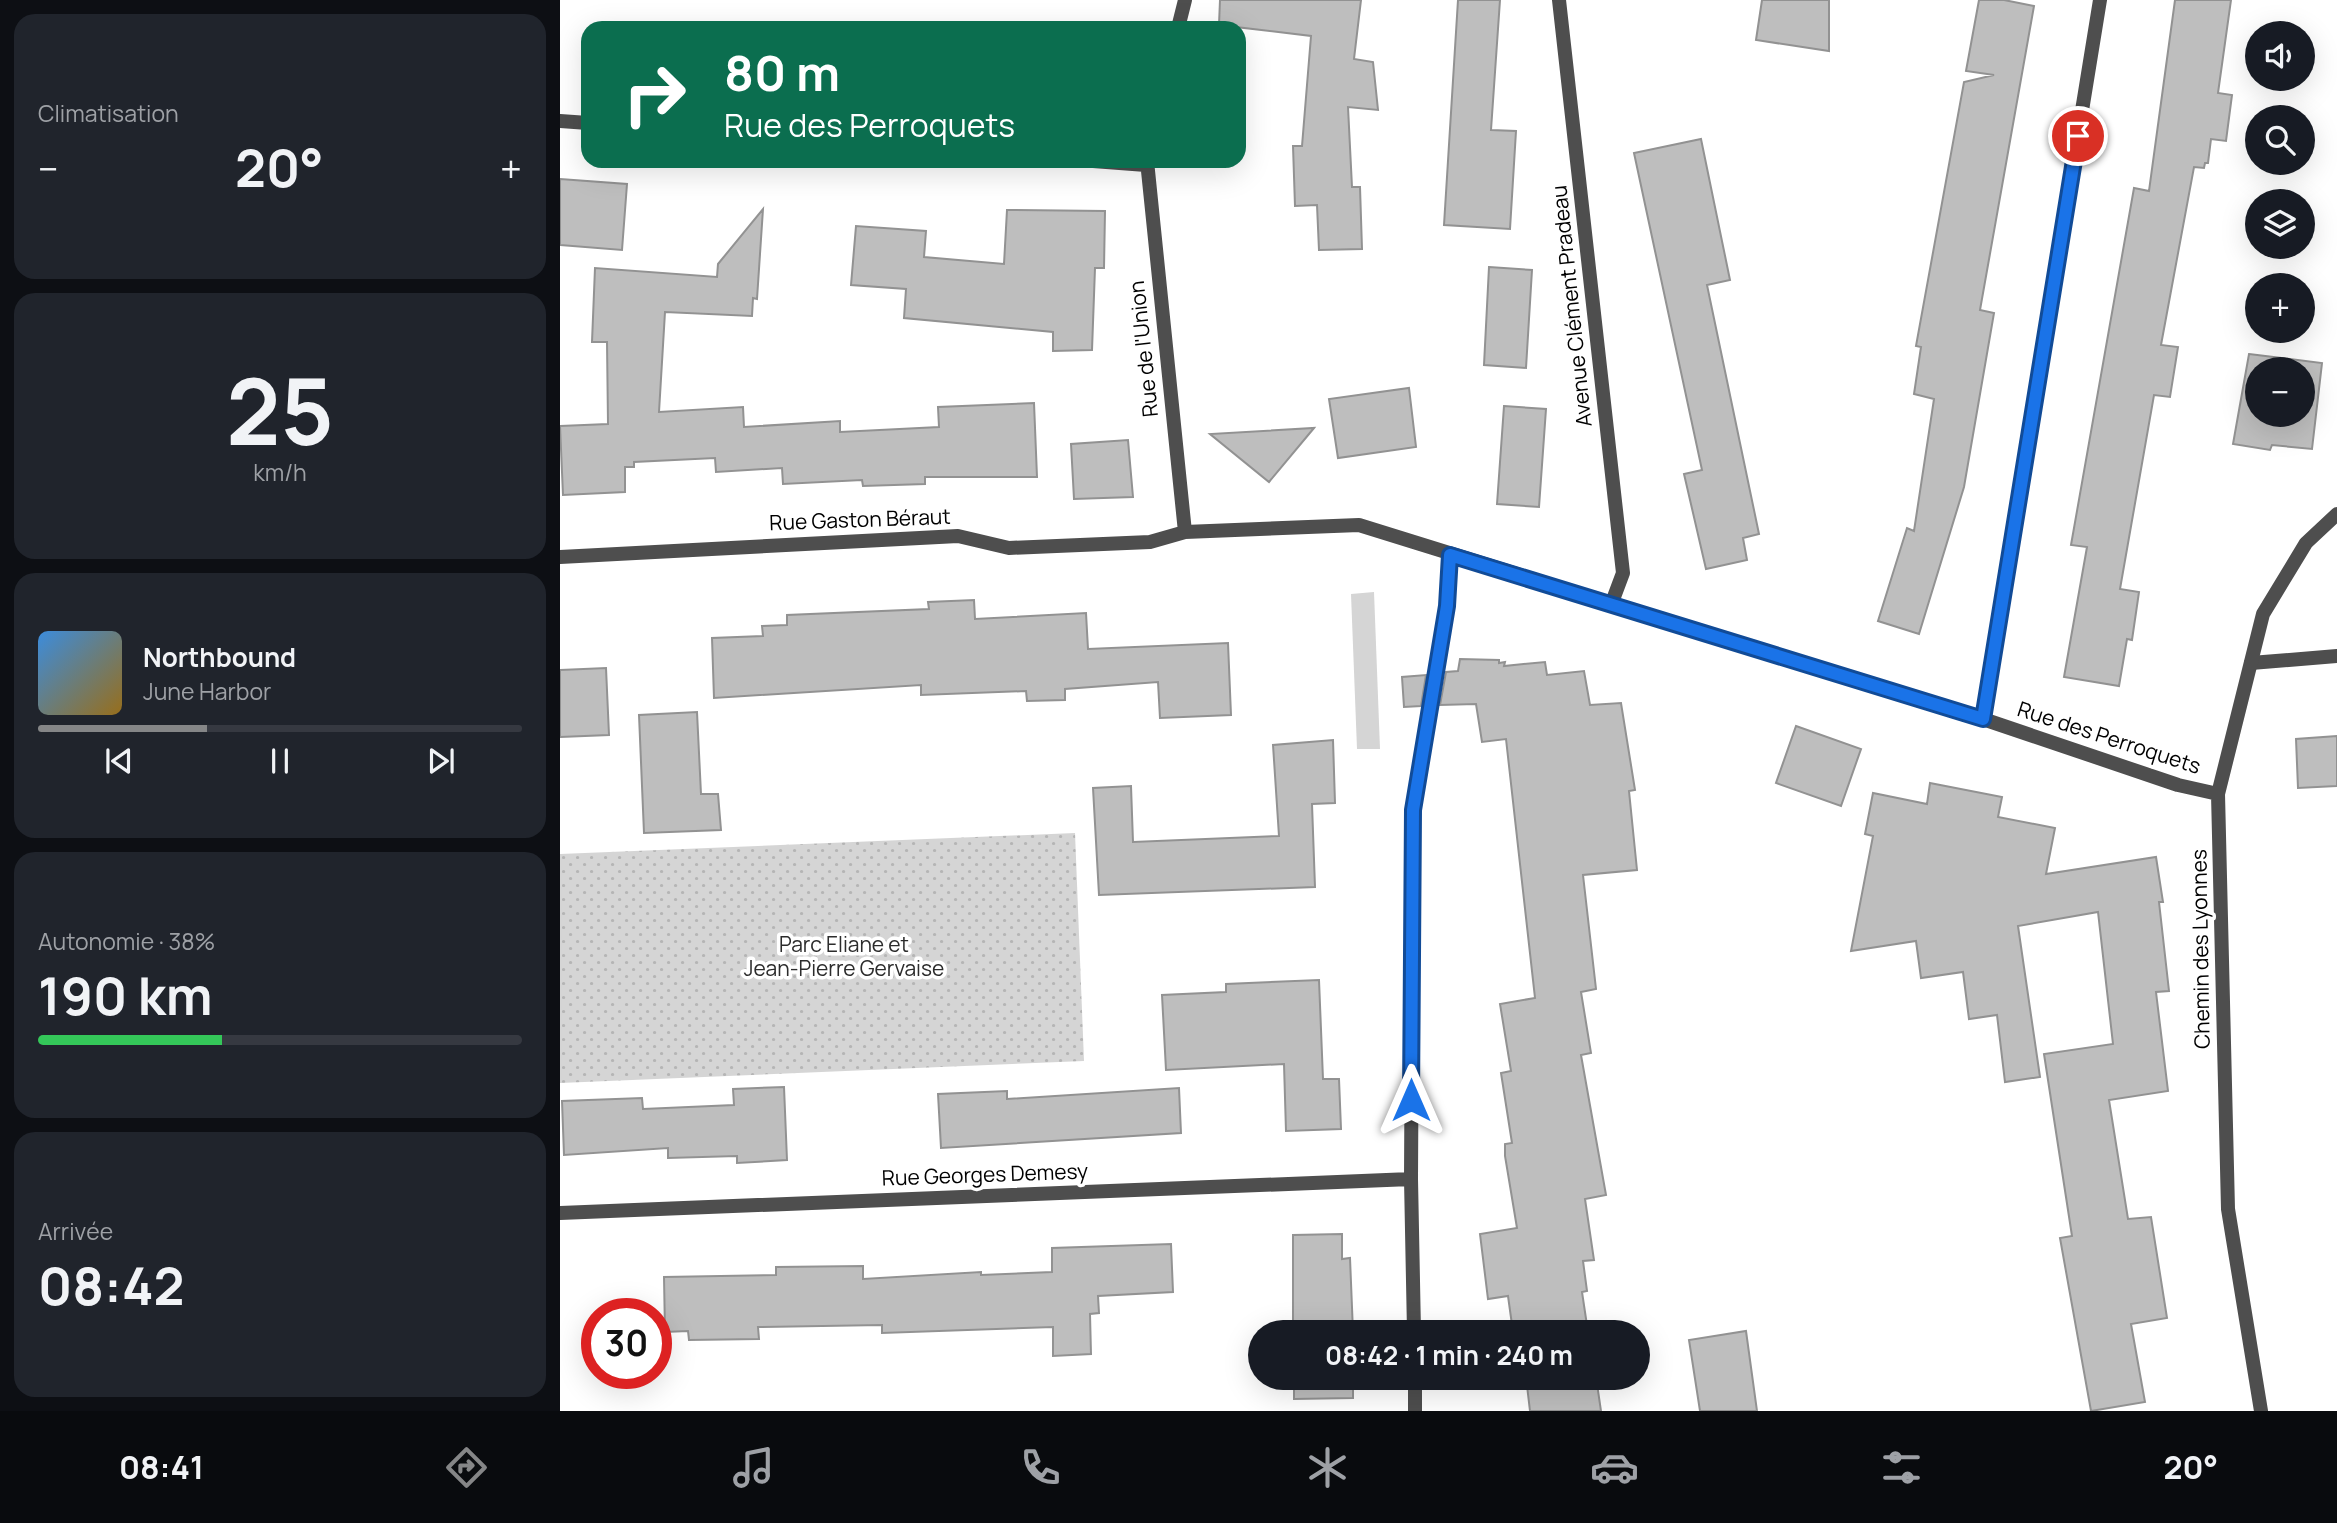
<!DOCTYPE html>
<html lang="fr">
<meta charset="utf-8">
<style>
:root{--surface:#171b24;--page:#20242c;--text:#f1f3f6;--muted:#9ea1a6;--line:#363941;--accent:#858687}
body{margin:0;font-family:Manrope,sans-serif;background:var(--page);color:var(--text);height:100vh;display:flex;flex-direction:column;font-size:26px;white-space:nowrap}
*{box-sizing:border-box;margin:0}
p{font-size:23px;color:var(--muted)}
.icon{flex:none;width:38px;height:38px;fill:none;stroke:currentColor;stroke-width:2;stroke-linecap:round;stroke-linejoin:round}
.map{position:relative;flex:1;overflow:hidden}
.side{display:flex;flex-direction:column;gap:14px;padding:14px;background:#0d0f14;width:560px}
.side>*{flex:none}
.top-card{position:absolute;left:21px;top:21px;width:665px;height:147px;border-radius:21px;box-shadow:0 7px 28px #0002;background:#0b6e4f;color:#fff;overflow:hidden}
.buttons{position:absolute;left:1685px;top:21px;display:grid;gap:14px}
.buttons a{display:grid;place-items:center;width:70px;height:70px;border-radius:50%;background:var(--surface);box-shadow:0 7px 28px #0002;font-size:35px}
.speed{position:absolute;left:21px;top:1298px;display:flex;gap:14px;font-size:35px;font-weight:700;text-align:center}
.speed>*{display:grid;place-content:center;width:91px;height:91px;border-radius:50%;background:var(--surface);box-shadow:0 7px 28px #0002;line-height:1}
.speed .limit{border:10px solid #d22;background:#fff;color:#111}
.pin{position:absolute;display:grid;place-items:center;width:60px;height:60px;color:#fff;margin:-30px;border:4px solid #fff;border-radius:50%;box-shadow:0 2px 7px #0007}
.me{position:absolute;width:77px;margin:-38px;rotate:0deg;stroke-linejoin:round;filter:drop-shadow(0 0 5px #0008)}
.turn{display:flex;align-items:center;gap:24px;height:147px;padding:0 28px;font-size:32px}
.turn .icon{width:91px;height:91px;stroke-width:2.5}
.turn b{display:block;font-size:49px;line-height:60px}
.big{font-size:52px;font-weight:700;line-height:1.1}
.side .widget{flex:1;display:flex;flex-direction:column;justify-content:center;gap:10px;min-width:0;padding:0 24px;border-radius:21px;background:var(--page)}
.side .dial{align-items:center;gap:0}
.dial b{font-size:91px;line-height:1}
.song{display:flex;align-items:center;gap:21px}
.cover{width:84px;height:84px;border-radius:10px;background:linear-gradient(135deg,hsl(210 70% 55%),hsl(40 70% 35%))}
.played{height:7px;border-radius:4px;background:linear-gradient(90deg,var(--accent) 35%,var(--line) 35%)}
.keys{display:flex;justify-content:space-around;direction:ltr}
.heat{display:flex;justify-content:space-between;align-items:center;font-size:38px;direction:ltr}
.charge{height:10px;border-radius:5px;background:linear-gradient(90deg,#34c759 38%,var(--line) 0)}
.trip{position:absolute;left:688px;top:1320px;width:402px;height:70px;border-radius:35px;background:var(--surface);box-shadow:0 7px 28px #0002;font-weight:700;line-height:70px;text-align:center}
.dock{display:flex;height:112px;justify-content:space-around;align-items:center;background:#090b0e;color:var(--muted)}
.dock .icon{width:49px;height:49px}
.dock .on{color:var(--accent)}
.dock b{font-size:32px;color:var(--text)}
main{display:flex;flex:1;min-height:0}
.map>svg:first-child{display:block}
</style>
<main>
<section class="side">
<div class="widget"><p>Climatisation</p>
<div class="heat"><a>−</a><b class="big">20°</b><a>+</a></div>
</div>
<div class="widget dial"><b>25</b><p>km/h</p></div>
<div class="widget">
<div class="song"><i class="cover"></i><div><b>Northbound</b><p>June Harbor</p></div></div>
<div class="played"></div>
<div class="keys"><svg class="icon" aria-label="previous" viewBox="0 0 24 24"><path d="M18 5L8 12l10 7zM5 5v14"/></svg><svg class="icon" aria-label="pause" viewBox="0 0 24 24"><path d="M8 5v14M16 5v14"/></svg><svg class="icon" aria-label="next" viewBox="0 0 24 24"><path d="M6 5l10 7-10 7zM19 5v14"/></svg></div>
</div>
<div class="widget"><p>Autonomie · 38%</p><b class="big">190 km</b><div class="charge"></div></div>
<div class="widget"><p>Arrivée</p><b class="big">08:42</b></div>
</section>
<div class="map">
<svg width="1777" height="1411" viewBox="0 0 1777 1411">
<defs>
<pattern id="grass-dots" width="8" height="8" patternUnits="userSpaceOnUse" patternTransform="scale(1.75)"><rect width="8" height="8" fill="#d5d5d5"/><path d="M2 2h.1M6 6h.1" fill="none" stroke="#b5b5b5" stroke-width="1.8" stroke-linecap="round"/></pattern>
</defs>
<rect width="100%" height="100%" fill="#fff"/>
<path fill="url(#grass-dots)" d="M515 833 524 1061 0 1083V854Z"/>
<path fill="#d5d5d5" d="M814 592 820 749H797L791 594Z"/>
<path fill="#bebebe" stroke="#929292" stroke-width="2" fill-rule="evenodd" d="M660 0H801L794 59 813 62 818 110 788 107 792 187H800L802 249 759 250 757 205 735 206 733 146H742L751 36 659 25Z
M898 0H940L931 130 956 131 950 229 884 225Z
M1202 0H1269V51L1196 40Z
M1419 0H1444L1474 6 1420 310 1434 313 1404 487 1359 634 1318 621 1347 528 1354 531 1374 399 1354 394 1361 347 1356 346 1404 82 1434 75 1406 71Z
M1615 0H1671L1658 93 1672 95 1666 141 1651 139 1648 163H1645L1644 168 1634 167 1601 345 1618 347 1610 397 1594 395 1560 589 1579 592 1572 640 1567 639 1559 686 1504 677 1527 547 1511 545 1574 188 1589 191Z
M1141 139 1170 280 1147 285 1199 534 1183 538 1187 560 1146 569 1124 474 1142 470 1074 153Z
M0 179 67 184 62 250 0 245Z
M203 209 197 299 193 298 192 316 105 312 99 412 183 407 184 427 280 421V432L379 427 378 407 474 403 477 477H365V484L303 486 302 480 223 484 222 468 156 472 155 458 74 462V467H65V492L3 495 0 426 48 424 47 342H32L35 268 157 277 158 264Z
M447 210 545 211 544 268H535L532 350 493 351V332L344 318 346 289 291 285 296 226 366 231 364 257 444 264Z
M929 267 972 270 966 368 924 365Z
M1689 354 1762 363 1752 449 1712 445 1710 450 1673 444ZM1698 369H1743V415H1698Z
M849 388 856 447 778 458 769 399Z
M944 406 986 409 979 507 937 504Z
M754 428 709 482 650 434Z
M568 440 573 497 514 499 511 444Z
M414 600 415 619 526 613 528 649 668 643 671 715 600 718 598 682 505 689V700L467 701 466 691 361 695V685L154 698 152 638 203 636 202 626 227 625V615L369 609 368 602Z
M900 659 939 660V663L945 662 944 666 985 662 987 675 1024 671 1030 705 1061 703 1075 790 1069 791 1077 870 1023 875 1036 989 1021 992 1031 1053 1021 1055 1046 1195 1025 1199 1034 1260 1023 1261 1027 1291 1022 1292 1028 1332H953L948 1296 928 1299 920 1234 957 1228 945 1156V1144L952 1143 941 1073 951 1071 940 1004 975 998 946 739 922 742 916 704 880 705 886 672 898 671Z
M46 668 49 735 0 737V670Z
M866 675 861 706 844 707 842 677Z
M137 712 141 794H158L161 830 84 833 79 715Z
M1236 726 1301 749 1281 806 1216 783Z
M1777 736V786L1738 788 1736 739Z
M773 740 775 803 752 804 755 887 539 895 533 788 571 786 573 842 719 836 713 745Z
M1370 783 1442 797 1438 817 1495 828 1486 874 1596 857 1603 902H1599L1609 991 1596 992 1608 1091 1549 1100 1568 1219 1591 1217 1607 1318 1571 1324 1585 1402 1531 1411 1500 1238 1512 1236 1484 1054 1553 1044 1538 912 1458 926 1480 1077 1445 1082 1437 1015 1409 1019 1403 972 1361 978 1356 941 1291 951 1313 836 1305 834 1313 793 1367 804Z
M759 980 763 1079H779L781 1129 726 1131 724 1064 606 1070 602 995 666 992V984Z
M224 1087 227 1160 177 1163V1156L108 1158V1148L4 1155 2 1101 82 1098 83 1109 174 1105 173 1089Z
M619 1088 621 1133 381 1148 378 1094 447 1091V1099Z
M782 1234V1259L790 1258 793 1332H733V1235Z
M611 1244 613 1292 538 1296 539 1313 530 1314 531 1354 493 1356V1327L322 1333V1325L198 1327 199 1339 129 1340 128 1331 105 1332 104 1277 216 1275V1267L303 1266V1279L421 1272V1275L492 1272V1248Z
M1186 1331 1197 1411H1140L1129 1340Z
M734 1377H793V1398L734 1399Z
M966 1377H1036L1041 1411H970Z"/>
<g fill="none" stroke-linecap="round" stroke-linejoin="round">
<path stroke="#4e4e4e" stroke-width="14" d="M1691 663 1777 656"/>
<path stroke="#4e4e4e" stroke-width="14" d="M999 0 1063 573 1051 605
M618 28 625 0
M0 121 28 123
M533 161 586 165
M587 161 625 532
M0 557 398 536 449 548 590 542 625 532 799 525 1423 719 1618 785 1658 794
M1423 719 1540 0
M0 1213 851 1179
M854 1332 851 1179 853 810 887 606 890 555
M855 1377V1411
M1701 1411 1668 1209 1658 794 1703 614 1746 543 1777 514"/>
</g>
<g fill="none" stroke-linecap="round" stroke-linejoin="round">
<g stroke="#114b97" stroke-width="18">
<path id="route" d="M851 1100 853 810 887 606 890 555 1423 719 1518 136"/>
</g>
<use href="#route" stroke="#1a73e8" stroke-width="12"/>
</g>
<g text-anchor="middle" stroke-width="7" stroke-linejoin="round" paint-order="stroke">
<g font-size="21" fill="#000" stroke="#fff">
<text transform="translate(1012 306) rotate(-96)" y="7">Avenue Clément Pradeau</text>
<text transform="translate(584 349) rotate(-96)" y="7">Rue de l'Union</text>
<text transform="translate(300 520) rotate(-2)" y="7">Rue Gaston Béraut</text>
<text transform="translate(1549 738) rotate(18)" y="7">Rue des Perroquets</text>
<text transform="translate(1641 949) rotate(-91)" y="7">Chemin des Lyonnes</text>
<text transform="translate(425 1175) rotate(-2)" y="7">Rue Georges Demesy</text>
</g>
<g font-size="21" fill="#2c2c2c" stroke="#fff">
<text x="284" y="952">Parc Eliane et<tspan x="284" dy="24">Jean-Pierre Gervaise</tspan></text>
</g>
</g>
</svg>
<div class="buttons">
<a><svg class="icon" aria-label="sound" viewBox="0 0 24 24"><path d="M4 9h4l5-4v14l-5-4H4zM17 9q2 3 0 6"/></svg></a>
<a><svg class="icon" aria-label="search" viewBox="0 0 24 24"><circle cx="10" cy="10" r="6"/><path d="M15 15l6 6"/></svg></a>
<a><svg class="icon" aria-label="layers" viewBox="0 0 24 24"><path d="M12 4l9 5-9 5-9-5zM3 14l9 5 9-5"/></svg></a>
<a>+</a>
<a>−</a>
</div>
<div class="speed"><div class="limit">30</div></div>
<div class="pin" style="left:1518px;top:136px;background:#d93025"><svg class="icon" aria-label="arrive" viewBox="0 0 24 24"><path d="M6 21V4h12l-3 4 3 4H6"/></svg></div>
<svg class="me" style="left:851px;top:1100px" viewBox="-20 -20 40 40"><path d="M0-17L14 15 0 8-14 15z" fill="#1a73e8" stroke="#fff" stroke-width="4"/></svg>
<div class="trip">08:42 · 1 min · 240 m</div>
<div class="top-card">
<div class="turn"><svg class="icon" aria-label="right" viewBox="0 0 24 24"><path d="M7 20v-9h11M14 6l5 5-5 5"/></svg><div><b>80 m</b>Rue des Perroquets</div></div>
</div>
</div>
</main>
<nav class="dock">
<b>08:41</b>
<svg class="icon on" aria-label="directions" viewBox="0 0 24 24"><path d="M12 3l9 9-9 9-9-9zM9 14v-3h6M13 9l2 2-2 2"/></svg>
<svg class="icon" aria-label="music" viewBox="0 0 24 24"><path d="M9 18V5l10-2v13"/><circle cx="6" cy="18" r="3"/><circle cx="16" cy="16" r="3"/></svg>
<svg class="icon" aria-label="phone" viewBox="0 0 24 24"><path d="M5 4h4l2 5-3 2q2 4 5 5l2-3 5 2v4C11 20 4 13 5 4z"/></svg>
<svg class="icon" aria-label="climate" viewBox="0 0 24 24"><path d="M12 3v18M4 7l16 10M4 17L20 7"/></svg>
<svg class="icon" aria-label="car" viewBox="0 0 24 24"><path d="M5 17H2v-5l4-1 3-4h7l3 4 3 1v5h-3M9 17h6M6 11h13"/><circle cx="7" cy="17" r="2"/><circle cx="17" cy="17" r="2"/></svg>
<svg class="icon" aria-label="filters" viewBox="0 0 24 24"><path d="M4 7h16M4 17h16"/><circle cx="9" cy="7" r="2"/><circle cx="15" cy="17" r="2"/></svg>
<b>20°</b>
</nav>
